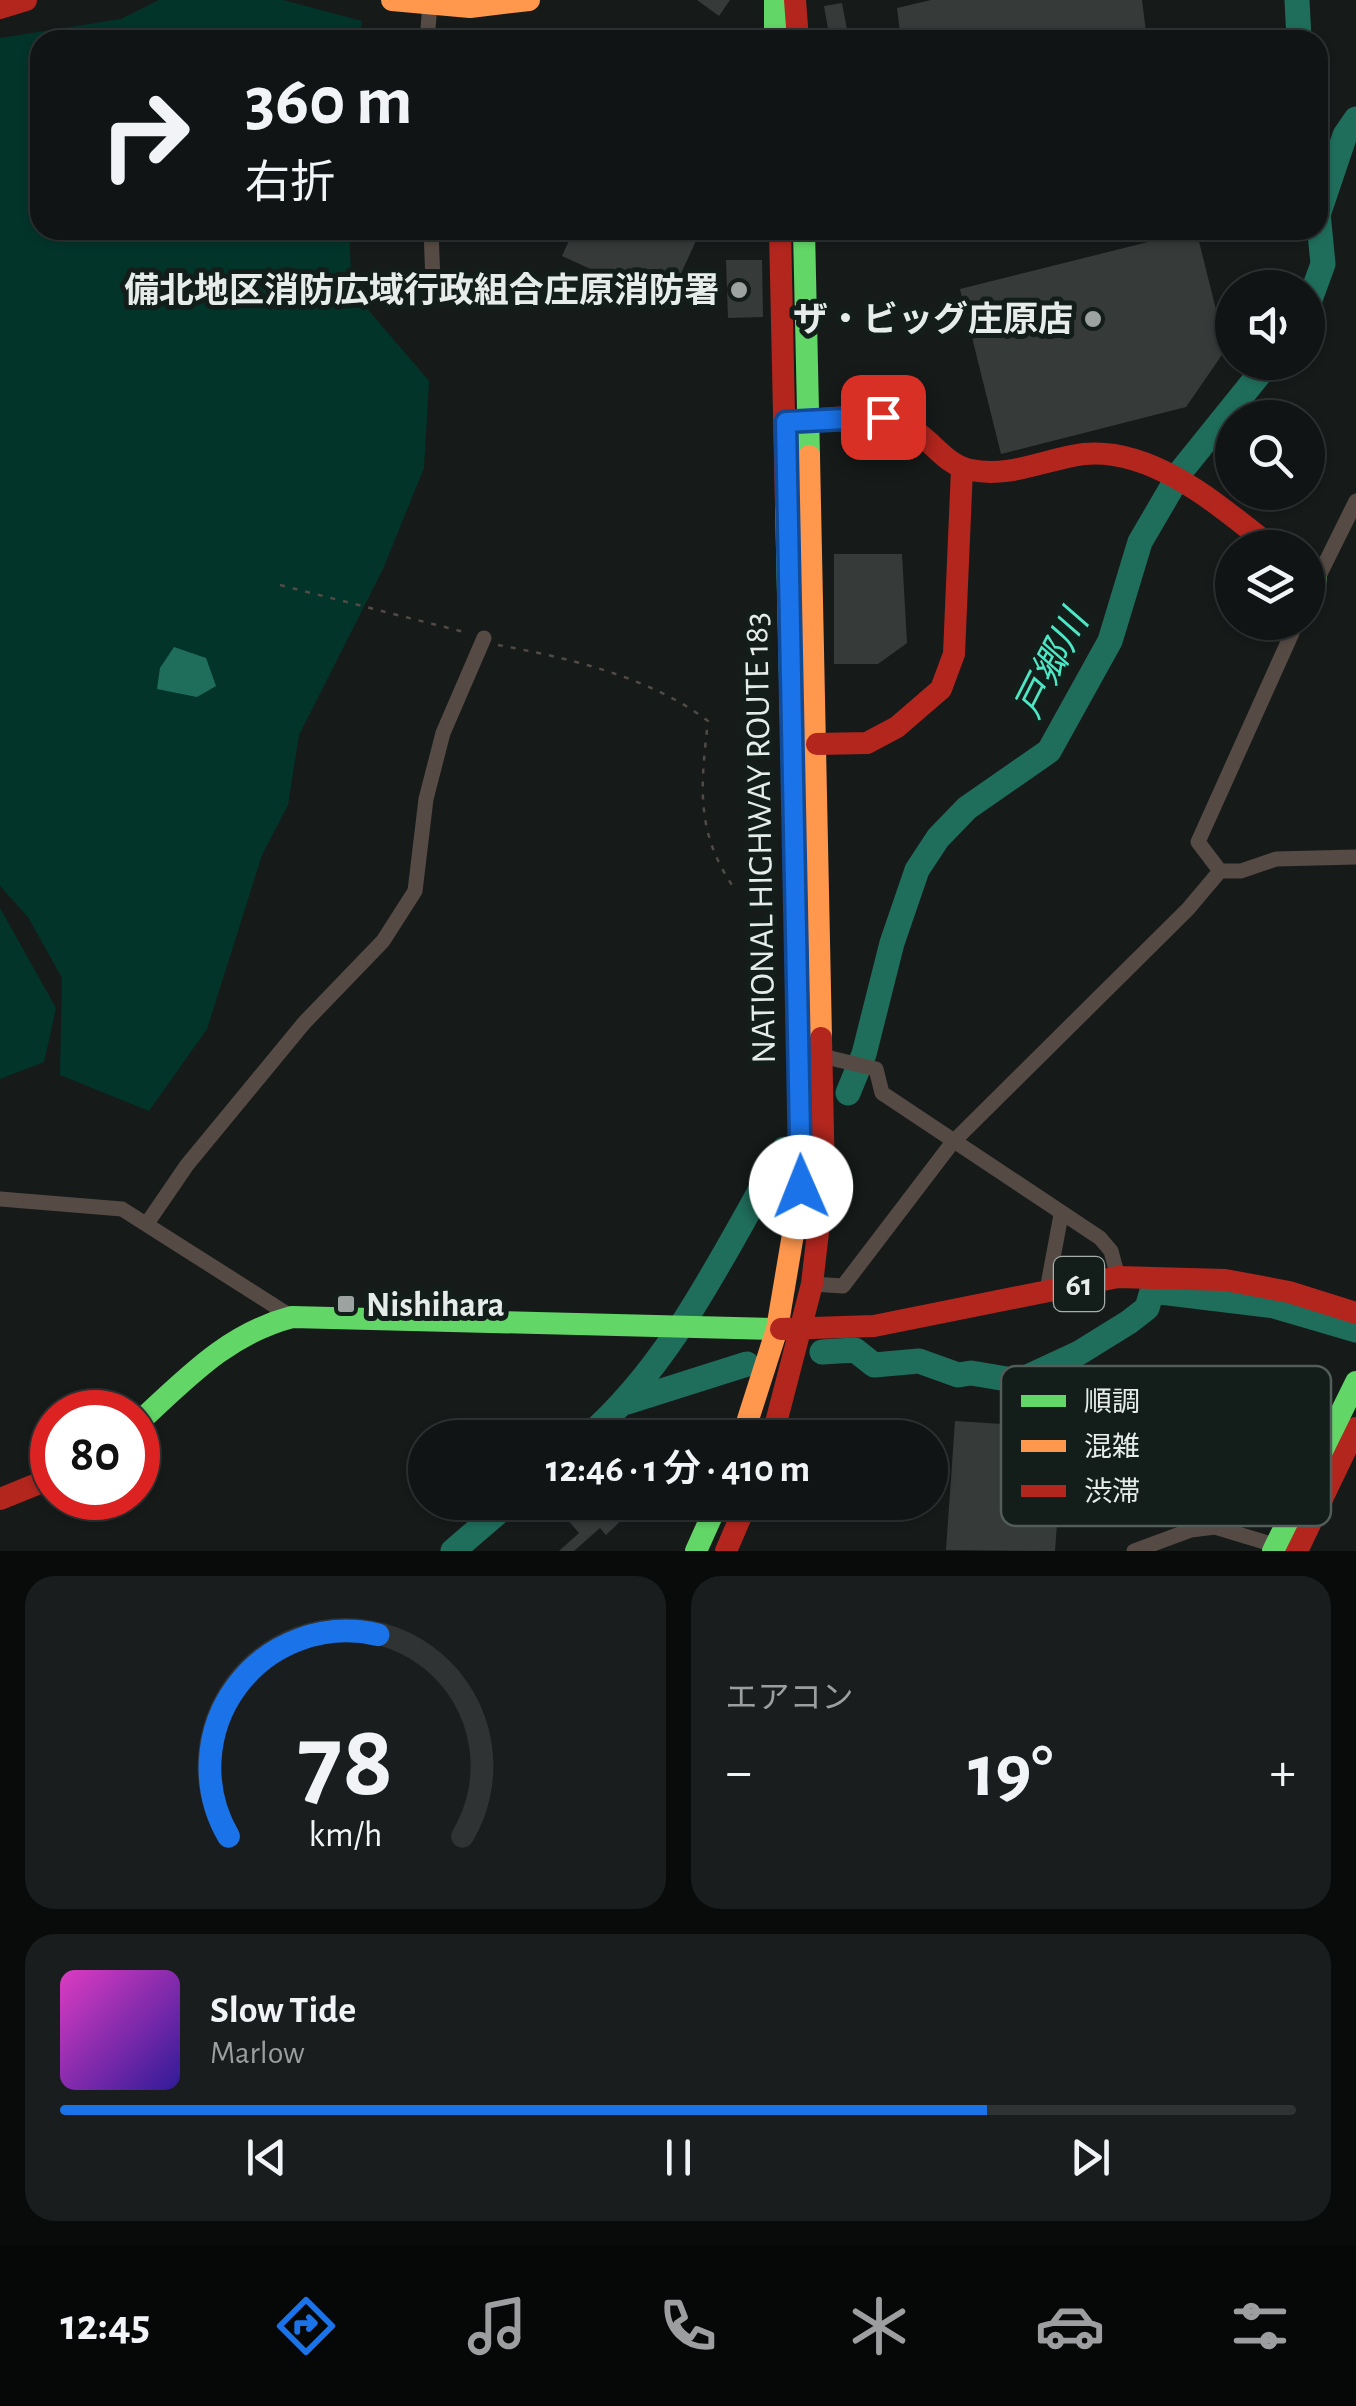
<!DOCTYPE html>
<html lang="ja">
<meta charset="utf-8">
<style>
:root{--surface:#101414;--page:#191d1d;--text:#f1f3f6;--muted:#9c9ea0;--line:#303334;--accent:#1a73e8}
body{margin:0;font-family:"Alegreya Sans","Noto Sans JP",sans-serif;background:var(--page);color:var(--text);height:100vh;display:flex;flex-direction:column;font-size:38px;white-space:nowrap}
*{box-sizing:border-box;margin:0}
p{font-size:32px;color:var(--muted)}
.icon{flex:none;width:55px;height:55px;fill:none;stroke:currentColor;stroke-width:2;stroke-linecap:round;stroke-linejoin:round}
.map{position:relative;height:1551px;overflow:hidden}
.drawer{display:flex;flex-direction:column;gap:25px;padding:25px;background:#090b0b;flex:1}
.drawer>*{flex:none}
.hud{position:absolute;left:30px;top:30px;width:1298px;height:210px;border-radius:30px;box-shadow:0 2px 8px #0004,0 0 0 2px var(--line);background:#101414;color:var(--text);overflow:hidden}
.controls{position:absolute;left:1215px;top:270px;display:grid;gap:20px}
.controls a{display:grid;place-items:center;width:110px;height:110px;border-radius:50%;background:var(--surface);box-shadow:0 2px 8px #0004,0 0 0 2px var(--line);font-size:50px}
.speed{position:absolute;left:30px;top:1390px;display:flex;gap:20px;font-size:50px;font-weight:700;text-align:center}
.speed>*{display:grid;place-content:center;width:130px;height:130px;border-radius:50%;background:var(--surface);box-shadow:0 2px 8px #0004,0 0 0 2px var(--line);line-height:1}
.speed .limit{border:15px solid #d22;background:#fff;color:#111}
.pin{position:absolute;display:grid;place-items:center;width:85px;height:85px;color:#fff;margin:-42px;border-radius:20px;box-shadow:0 5px 15px #0006}
.me{position:absolute;width:110px;margin:-55px;rotate:359deg;stroke-linejoin:round;filter:drop-shadow(0 0 8px #0008)}
.turn{display:flex;align-items:center;gap:35px;height:210px;padding:0 50px;font-size:45px}
.turn .icon{width:130px;height:130px;stroke-width:2.5}
.turn b{display:block;font-size:70px;line-height:85px}
.big{font-size:75px;font-weight:600;line-height:1.1}
.drawer .widget{flex:1;display:flex;flex-direction:column;justify-content:center;gap:15px;min-width:0;padding:0 35px;border-radius:30px;background:var(--page)}
.drawer .dial{align-items:center;gap:0}
.dial svg{height:260px;overflow:visible;fill:none;stroke:var(--line);stroke-width:7;stroke-linecap:round;text-anchor:middle}
.dial text{fill:var(--text);stroke:none}
.song{display:flex;align-items:center;gap:30px}
.cover{width:120px;height:120px;border-radius:15px;background:linear-gradient(135deg,hsl(310 70% 55%),hsl(250 70% 35%))}
.played{height:10px;border-radius:5px;background:linear-gradient(90deg,var(--accent) 75%,var(--line) 75%)}
.keys{display:flex;justify-content:space-around;direction:ltr}
.heat{display:flex;justify-content:space-between;align-items:center;font-size:55px;direction:ltr}
.drawer .tiles{flex:1;display:grid;gap:25px;grid-template-columns:1fr 1fr}
.widget:last-child{grid-column:span 2}
.trip{position:absolute;left:408px;top:1420px;width:540px;height:100px;border-radius:50px;background:var(--surface);box-shadow:0 2px 8px #0004,0 0 0 2px var(--line);font-weight:600;line-height:100px;text-align:center}
.menu{display:flex;height:160px;justify-content:space-around;align-items:center;background:#060808;color:var(--muted)}
.menu .icon{width:70px;height:70px}
.menu .selected{color:var(--accent)}
.menu b{font-size:45px;color:var(--text)}
.map>svg:first-child{display:block}
</style>
<div class="map">
<svg width="1356" height="1551" viewBox="0 0 1356 1551">
<rect width="100%" height="100%" fill="#161b1a"/>
<path fill="#03342a" d="M159 0H283L362 21 359 40H40V230H349L352 291 429 381 424 468 383 569 299 735 288 805 262 855 207 1029 149 1111 60 1075 62 978 28 917 0 886V38L121 19Z
M0 908 56 1008 44 1062 0 1079Z"/>
<path fill="#1f6e5c" d="M174 647 206 658 216 686 197 697 157 689 160 668Z"/>
<g fill="none" stroke-linecap="round" stroke-linejoin="round">
<path stroke="#1f6e5c" stroke-width="25" d="M1297 0 1299 40
M1318 215 1345 135 1356 119
M1308 305 1323 264 1318 213
M848 1093 864 1054 892 943 917 870 938 838 967 808 1049 751 1110 641 1140 542 1182 470 1269 362
M822 1352 855 1350 874 1365 919 1361 958 1375 971 1373 1019 1381 1079 1353 1129 1322 1147 1308 1152 1291 1274 1306 1356 1330
M627 1402 747 1364
M586 1438C675 1361 725 1249 784 1149
M453 1551 510 1502"/>
</g>
<path fill="#363b3a" d="M697 0H730L719 16Z
M931 0H1142L1147 40H901L897 8Z
M842 3 849 40H830L824 6Z
M574 230H701L667 304 562 256Z
M952 230H985V235L954 242Z
M1196 230 1226 349 1186 407 1001 454 960 289Z
M726 260H762L763 317 728 318Z
M834 554H902L907 643 878 664H834Z
M955 1421 1064 1428 1055 1551 946 1550Z
M552 1502H641L606 1535 600 1528 574 1551H559L579 1533Z"/>
<g fill="none" stroke-linecap="round" stroke-linejoin="round">
<path stroke="#514a45" stroke-width="2.5" stroke-dasharray="5 8" stroke-linecap="butt" d="M280 585 468 633
M498 645C569 658 650 677 708 721 701 783 695 830 732 885"/>
<path stroke="#564a44" stroke-width="15" d="M427 40 430 5
M431 230 433 282
M1308 598 1356 501
M1220 871 1198 842 1297 622
M1220 871H1241L1276 859 1356 857
M822 1056 876 1069 882 1093 1100 1238 1111 1251 1118 1277
M0 1199 122 1209 292 1317
M148 1222 187 1165 304 1023 383 941 415 891 426 799 443 733 484 638
M812 1284 843 1286 952 1143 1188 909 1220 871
M1047 1290 1061 1215
M1134 1551 1191 1530 1215 1527 1281 1547"/>
<path stroke="#63d668" stroke-width="22" d="M775 0V40
M804 230 809 456
M786 505 796 944
M1308 574 1316 580
M138 1423C186 1379 227 1334 292 1317L777 1329
M696 1551 718 1502"/>
<path stroke="#ff974d" stroke-width="22" d="M392 0 470 7 529 0
M809 456 821 1038
M742 1438 777 1329 801 1187 796 944"/>
<path stroke="#b3261e" stroke-width="22" d="M795 0 798 40
M0 8 26 0
M780 230 786 505
M794 421C834 419 878 409 915 431 934 443 947 466 971 470 1010 478 1046 459 1084 454 1154 447 1222 508 1273 548
M817 744 867 743 897 727 941 689 954 654 962 469
M781 1329 874 1326 1118 1277 1225 1280 1289 1292 1356 1313
M772 1438 812 1284 824 1180 821 1038
M0 1499 52 1478
M726 1551 747 1502
M1297 1551 1356 1428"/>
<path stroke="#63d668" stroke-width="22" d="M1273 1551 1356 1382"/>
</g>
<g fill="none" stroke-linecap="round" stroke-linejoin="round">
<g stroke="#114b97" stroke-width="25">
<path id="route" d="M801 1187 786 422 883 417"/>
</g>
<use href="#route" stroke="#1a73e8" stroke-width="18"/>
</g>
<g fill="#9da3a1" stroke="#131e1b" stroke-width="4">
<circle cx="739" cy="290" r="10"/>
<circle cx="1093" cy="319" r="10"/>
<rect x="336" y="1294" width="20" height="20" rx="5"/>
</g>
<g text-anchor="middle" stroke-width="10" stroke-linejoin="round" paint-order="stroke">
<rect fill="#131e1b" stroke="#a6aeac" stroke-width="2.5" x="1054" y="1257" width="50" height="54" rx="8"/>
<g font-size="32" font-weight="bold" fill="#e5ecea">
<text x="1079" y="1295">61</text>
</g>
<g font-size="35" font-weight="bold" fill="#e5ecea" stroke="#131e1b" text-anchor="end">
<text x="719" y="302">備北地区消防広域行政組合庄原消防署</text>
<text x="1073" y="331">ザ・ビッグ庄原店</text>
<text x="366" y="1316" text-anchor="start">Nishihara</text>
</g>
<g font-size="35" fill="#e5ecea" stroke="#131e1b">
<text transform="translate(759 838) rotate(-91)" y="12">NATIONAL HIGHWAY ROUTE 183</text>
</g>
<g font-size="38" font-style="italic" fill="#4ee7c5" stroke="#131e1b">
<text transform="translate(1051 664) rotate(-63)" y="13">戸郷川</text>
</g>
</g>
<rect x="1001" y="1366" width="330" height="160" rx="15" fill="#131e1b" stroke="#525c59" stroke-width="2.5"/>
<rect x="1021" y="1395" width="45" height="12" fill="#63d668"/>
<rect x="1021" y="1440" width="45" height="12" fill="#ff974d"/>
<rect x="1021" y="1485" width="45" height="12" fill="#b3261e"/>
<g font-size="28" fill="#e5ecea">
<text x="1084" y="1411">順調</text>
<text x="1084" y="1456">混雑</text>
<text x="1084" y="1501">渋滞</text>
</g>
</svg>
<div class="controls">
<a><svg class="icon" aria-label="sound" viewBox="0 0 24 24"><path d="M4 9h4l5-4v14l-5-4H4zM17 9q2 3 0 6"/></svg></a>
<a><svg class="icon" aria-label="search" viewBox="0 0 24 24"><circle cx="10" cy="10" r="6"/><path d="M15 15l6 6"/></svg></a>
<a><svg class="icon" aria-label="layers" viewBox="0 0 24 24"><path d="M12 4l9 5-9 5-9-5zM3 14l9 5 9-5"/></svg></a>
</div>
<div class="speed"><div class="limit">80</div></div>
<div class="pin" style="left:883px;top:417px;background:#d93025"><svg class="icon" aria-label="arrive" viewBox="0 0 24 24"><path d="M6 21V4h12l-3 4 3 4H6"/></svg></div>
<svg class="me" style="left:801px;top:1187px" viewBox="-20 -20 40 40"><circle r="19" fill="#fff"/><path d="M0-13L10 11 0 6-10 11z" fill="#1a73e8"/></svg>
<div class="trip">12:46 · 1 分 · 410 m</div>
<div class="hud">
<div class="turn"><svg class="icon" aria-label="right" viewBox="0 0 24 24"><path d="M7 20v-9h11M14 6l5 5-5 5"/></svg><div><b>360 m</b>右折</div></div>
</div>
</div>
<section class="drawer">
<div class="tiles">
<div class="widget dial"><svg viewBox="0 0 100 80">
<path d="M14 69A42 42 0 1 1 86 69"/>
<path d="M14 69A42 42 0 0 1 60 7" stroke="#1a73e8"/>
<text x="50" y="56" font-size="32" font-weight="700">78</text>
<text x="50" y="72" font-size="11">km/h</text>
</svg></div>
<div class="widget"><p>エアコン</p>
<div class="heat"><a>−</a><b class="big">19°</b><a>+</a></div>
</div>
<div class="widget">
<div class="song"><i class="cover"></i><div><b>Slow Tide</b><p>Marlow</p></div></div>
<div class="played"></div>
<div class="keys"><svg class="icon" aria-label="previous" viewBox="0 0 24 24"><path d="M18 5L8 12l10 7zM5 5v14"/></svg><svg class="icon" aria-label="pause" viewBox="0 0 24 24"><path d="M8 5v14M16 5v14"/></svg><svg class="icon" aria-label="next" viewBox="0 0 24 24"><path d="M6 5l10 7-10 7zM19 5v14"/></svg></div>
</div>
</div>
</section>
<nav class="menu">
<b>12:45</b>
<svg class="icon selected" aria-label="directions" viewBox="0 0 24 24"><path d="M12 3l9 9-9 9-9-9zM9 14v-3h6M13 9l2 2-2 2"/></svg>
<svg class="icon" aria-label="music" viewBox="0 0 24 24"><path d="M9 18V5l10-2v13"/><circle cx="6" cy="18" r="3"/><circle cx="16" cy="16" r="3"/></svg>
<svg class="icon" aria-label="phone" viewBox="0 0 24 24"><path d="M5 4h4l2 5-3 2q2 4 5 5l2-3 5 2v4C11 20 4 13 5 4z"/></svg>
<svg class="icon" aria-label="climate" viewBox="0 0 24 24"><path d="M12 3v18M4 7l16 10M4 17L20 7"/></svg>
<svg class="icon" aria-label="car" viewBox="0 0 24 24"><path d="M5 17H2v-5l4-1 3-4h7l3 4 3 1v5h-3M9 17h6M6 11h13"/><circle cx="7" cy="17" r="2"/><circle cx="17" cy="17" r="2"/></svg>
<svg class="icon" aria-label="filters" viewBox="0 0 24 24"><path d="M4 7h16M4 17h16"/><circle cx="9" cy="7" r="2"/><circle cx="15" cy="17" r="2"/></svg>
</nav>
